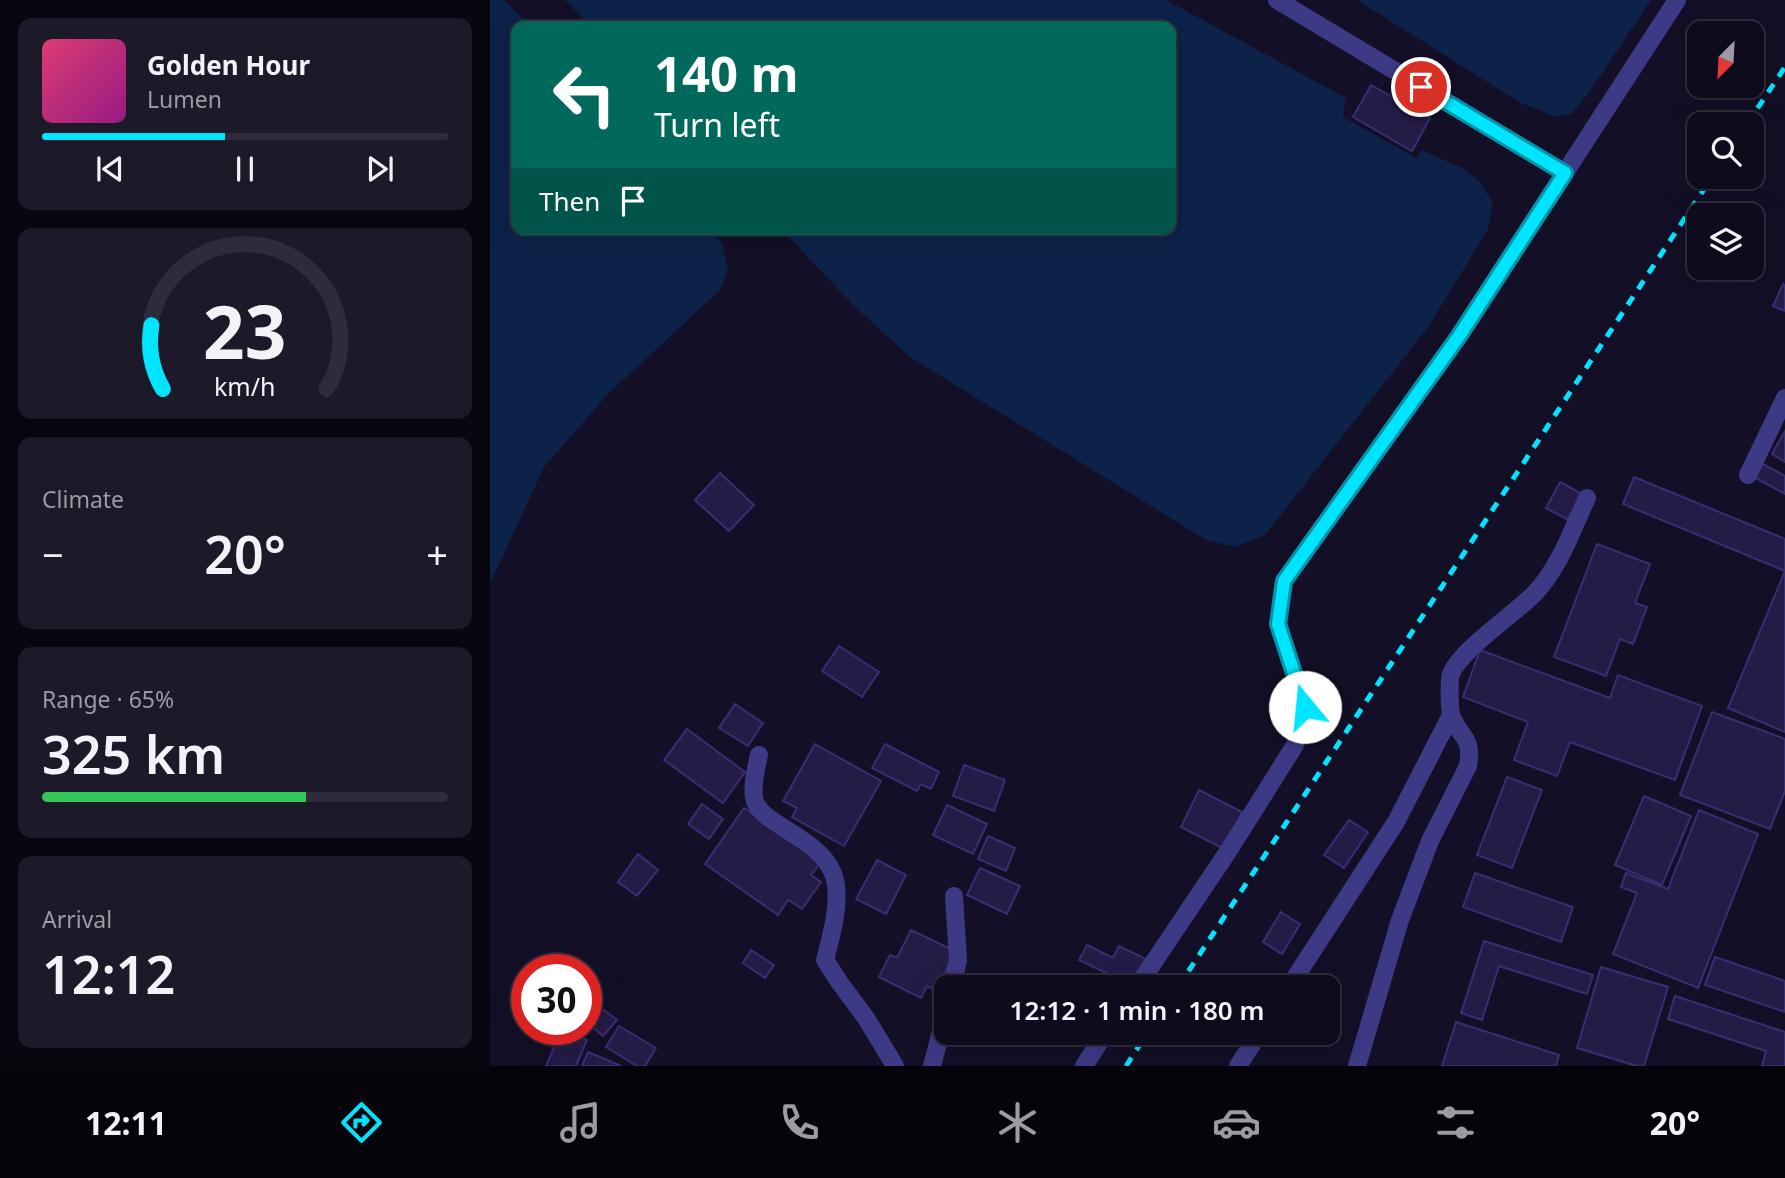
<!DOCTYPE html>
<meta charset="utf-8">
<style>
:root{--surface:#0e0b1c;--page:#1c1929;--text:#f1f3f6;--muted:#9b9ba3;--line:#2e2b3b;--accent:#00e5ff}
body{margin:0;font-family:"Noto Sans",sans-serif;background:var(--page);color:var(--text);height:100vh;display:flex;flex-direction:column;font-size:26px;white-space:nowrap}
*{box-sizing:border-box;margin:0}
p{font-size:23px;color:var(--muted)}
.icon{flex:none;width:38px;height:38px;fill:none;stroke:currentColor;stroke-width:2;stroke-linecap:round;stroke-linejoin:round}
.map{position:relative;flex:1;overflow:hidden}
.side{display:flex;flex-direction:column;gap:18px;padding:18px;background:#08060f;width:490px}
.side>*{flex:none}
.banner{position:absolute;left:21px;top:21px;width:665px;height:214px;border-radius:14px;box-shadow:0 7px 28px #0002,0 0 0 2px var(--line);background:#00695c;color:#fff;overflow:hidden}
.needle{width:46px;rotate:204deg}
.controls{position:absolute;left:1197px;top:21px;display:grid;gap:14px}
.controls a{display:grid;place-items:center;width:77px;height:77px;border-radius:14px;background:var(--surface);box-shadow:0 7px 28px #0002,0 0 0 2px var(--line);font-size:35px}
.speed{position:absolute;left:21px;top:954px;display:flex;gap:14px;font-size:35px;font-weight:700;text-align:center}
.speed>*{display:grid;place-content:center;width:91px;height:91px;border-radius:50%;background:var(--surface);box-shadow:0 7px 28px #0002,0 0 0 2px var(--line);line-height:1}
.speed .limit{border:10px solid #d22;background:#fff;color:#111}
.pin{position:absolute;display:grid;place-items:center;width:60px;height:60px;color:#fff;margin:-30px;border:4px solid #fff;border-radius:50%;box-shadow:0 2px 7px #0007}
.me{position:absolute;width:77px;margin:-38px;rotate:343deg;stroke-linejoin:round;filter:drop-shadow(0 0 5px #0008)}
.turn{display:flex;align-items:center;gap:24px;height:147px;padding:0 28px;font-size:32px}
.turn .icon{width:91px;height:91px;stroke-width:2.5}
.turn b{display:block;font-size:49px;line-height:60px}
.then{display:flex;align-items:center;height:66px;padding:0 28px;background:#0003;gap:14px;font-size:26px}
.big{font-size:52px;font-weight:600;line-height:1.1}
.side .card{flex:1;display:flex;flex-direction:column;justify-content:center;gap:10px;min-width:0;padding:0 24px;border-radius:14px;background:var(--page)}
.side .dial{align-items:center;gap:0}
.dial svg{height:182px;overflow:visible;fill:none;stroke:var(--line);stroke-width:7;stroke-linecap:round;text-anchor:middle}
.dial text{fill:var(--text);stroke:none}
.song{display:flex;align-items:center;gap:21px}
.cover{width:84px;height:84px;border-radius:10px;background:linear-gradient(135deg,hsl(340 70% 55%),hsl(310 70% 35%))}
.played{height:7px;border-radius:4px;background:linear-gradient(90deg,var(--accent) 45%,var(--line) 45%)}
.keys{display:flex;justify-content:space-around;direction:ltr}
.heat{display:flex;justify-content:space-between;align-items:center;font-size:38px;direction:ltr}
.charge{height:10px;border-radius:5px;background:linear-gradient(90deg,#34c759 65%,var(--line) 0)}
.trip{position:absolute;left:444px;top:975px;width:406px;height:70px;border-radius:14px;background:var(--surface);box-shadow:0 7px 28px #0002,0 0 0 2px var(--line);font-weight:600;line-height:70px;text-align:center}
.menu{display:flex;height:112px;justify-content:space-around;align-items:center;background:#06040b;color:var(--muted)}
.menu .icon{width:49px;height:49px}
.menu .active{color:var(--accent)}
.menu b{font-size:32px;color:var(--text)}
main{display:flex;flex:1;min-height:0}
.map>svg:first-child{display:block}
</style>
<main>
<section class="side">
<div class="card">
<div class="song"><i class="cover"></i><div><b>Golden Hour</b><p>Lumen</p></div></div>
<div class="played"></div>
<div class="keys"><svg class="icon" aria-label="previous" viewBox="0 0 24 24"><path d="M18 5L8 12l10 7zM5 5v14"/></svg><svg class="icon" aria-label="pause" viewBox="0 0 24 24"><path d="M8 5v14M16 5v14"/></svg><svg class="icon" aria-label="next" viewBox="0 0 24 24"><path d="M6 5l10 7-10 7zM19 5v14"/></svg></div>
</div>
<div class="card dial"><svg viewBox="0 0 100 80">
<path d="M14 69A42 42 0 1 1 86 69"/>
<path d="M14 69A42 42 0 0 1 9 41" stroke="#00e5ff"/>
<text x="50" y="56" font-size="32" font-weight="700">23</text>
<text x="50" y="72" font-size="11">km/h</text>
</svg></div>
<div class="card"><p>Climate</p>
<div class="heat"><a>−</a><b class="big">20°</b><a>+</a></div>
</div>
<div class="card"><p>Range · 65%</p><b class="big">325 km</b><div class="charge"></div></div>
<div class="card"><p>Arrival</p><b class="big">12:12</b></div>
</section>
<div class="map">
<svg width="1295" height="1066" viewBox="0 0 1295 1066">
<rect width="100%" height="100%" fill="#130f26"/>
<path fill="#0c2248" d="M0 0H14L41 26H26V229H220L232 243 238 270 230 290 118 394 54 467 0 584Z
M75 0H676L856 98 853 117 926 158 932 150 974 169 991 183 1003 204 998 229 939 326 775 535 745 547 716 540 420 357 364 306 291 229H681V26H100Z
M867 0H1161L1098 94 1081 114 1066 117 1029 102Z"/>
<path fill="#241b47" stroke="#3b2d73" stroke-width="2" d="M881 85 940 118 922 151 863 117Z
M1293 284 1295 285V311L1283 306Z
M1295 431V462L1282 454Z
M1271 463 1295 476V494L1264 477Z
M230 473 264 505 239 531 205 500Z
M1144 477 1295 539V732L1238 708 1295 571 1133 504Z
M1070 482 1092 494 1078 520 1056 508Z
M1107 544 1160 564 1145 603 1157 607 1143 644 1130 639 1116 676 1064 657Z
M349 646 389 672 372 697 332 671Z
M990 650 1120 698 1128 675 1212 706 1185 780 1080 742 1067 776 1024 760 1038 722 973 697Z
M245 704 273 723 258 746 229 728Z
M1222 712 1295 739V791L1280 829 1190 795Z
M197 729 255 772 233 803 174 760Z
M325 744 391 781 354 846 302 817 307 808 293 801Z
M395 744 449 772 441 789 431 784 427 791 382 768Z
M474 765 515 780 504 811 463 796Z
M1017 777 1052 790 1022 868 987 855Z
M709 790 752 812 734 849 691 827Z
M1154 796 1201 816 1172 885 1125 865Z
M212 804 233 819 219 839 198 824Z
M457 805 497 824 483 854 443 835Z
M254 808 332 861 321 875 331 882 312 909 298 900 288 915 215 864Z
M1209 810 1268 834 1208 988 1123 954 1147 893 1131 887 1136 873 1178 889Z
M859 820 878 832 854 868 834 855Z
M498 836 525 848 516 871 488 859Z
M148 854 168 870 147 896 128 882Z
M387 860 416 875 396 914 366 899Z
M490 868 530 886 517 914 477 895Z
M985 873 1083 907 1071 942 973 907Z
M791 912 810 924 792 954 773 942Z
M421 930 465 951 447 991 437 986 431 998 389 977 400 955 407 958Z
M994 941 1103 975 1097 994 1009 966 992 1020 971 1013Z
M597 945 623 958 629 946 656 959 643 986 589 960Z
M261 950 284 965 275 978 253 963Z
M1225 957 1295 981V1012L1215 985Z
M1111 967 1178 987 1154 1066H1147L1087 1048Z
M1185 996 1295 1032V1066H1272L1276 1051 1178 1019Z
M110 1007 127 1020 113 1036 97 1022Z
M966 1022 1069 1055 1066 1066H952Z
M129 1026 166 1048 155 1066H147L116 1047Z
M72 1029 97 1040 86 1066H56Z
M98 1052 131 1066H92Z"/>
<g fill="none" stroke-linecap="round" stroke-linejoin="round">
<path stroke="#3d3a85" stroke-width="18" d="M787 0 1075 173
M1258 475 1295 398
M269 755C266 768 262 784 264 798 269 827 340 838 346 885 349 910 341 936 335 960L350 983 376 1018 405 1066
M462 987 468 960 464 896
M647 987 739 850 805 745 815 707 788 624 794 581 969 336 1187 0
M799 987 906 822 961 715
M442 1066 457 1009
M594 1066 616 1032
M748 1066 770 1032
M867 1066 910 920 940 841 978 766C983 737 971 739 962 717 959 711 959 681 961 674 971 649 1025 614 1046 592 1070 566 1082 530 1097 498"/>
<path stroke="#00e5ff" stroke-width="5" stroke-dasharray="10 9" stroke-linecap="butt" d="M1257 124 1295 67
M688 987 1222 177
M636 1066 658 1032"/>
</g>
<g fill="none" stroke-linecap="round" stroke-linejoin="round">
<g stroke="#0095a6" stroke-width="18">
<path id="route" d="M815 707 788 624 794 581 969 336 1075 173 931 87"/>
</g>
<use href="#route" stroke="#00e5ff" stroke-width="12"/>
</g>
</svg>
<div class="controls">
<a><svg class="needle" viewBox="-14 -14 28 28"><path d="M0-13l5 13h-10z" fill="#e53935"/><path d="M0 13l5-13h-10z" fill="#9b9ba3"/></svg></a>
<a><svg class="icon" aria-label="search" viewBox="0 0 24 24"><circle cx="10" cy="10" r="6"/><path d="M15 15l6 6"/></svg></a>
<a><svg class="icon" aria-label="layers" viewBox="0 0 24 24"><path d="M12 4l9 5-9 5-9-5zM3 14l9 5 9-5"/></svg></a>
</div>
<div class="speed"><div class="limit">30</div></div>
<div class="pin" style="left:931px;top:87px;background:#d93025"><svg class="icon" aria-label="arrive" viewBox="0 0 24 24"><path d="M6 21V4h12l-3 4 3 4H6"/></svg></div>
<svg class="me" style="left:815px;top:707px" viewBox="-20 -20 40 40"><circle r="19" fill="#fff"/><path d="M0-13L10 11 0 6-10 11z" fill="#00e5ff"/></svg>
<div class="trip">12:12 · 1 min · 180 m</div>
<div class="banner">
<div class="turn"><svg class="icon" aria-label="left" viewBox="0 0 24 24"><path d="M17 20v-9H6M10 6l-5 5 5 5"/></svg><div><b>140 m</b>Turn left</div></div>
<div class="then">Then<svg class="icon" aria-label="arrive" viewBox="0 0 24 24"><path d="M6 21V4h12l-3 4 3 4H6"/></svg></div>
</div>
</div>
</main>
<nav class="menu">
<b>12:11</b>
<svg class="icon active" aria-label="directions" viewBox="0 0 24 24"><path d="M12 3l9 9-9 9-9-9zM9 14v-3h6M13 9l2 2-2 2"/></svg>
<svg class="icon" aria-label="music" viewBox="0 0 24 24"><path d="M9 18V5l10-2v13"/><circle cx="6" cy="18" r="3"/><circle cx="16" cy="16" r="3"/></svg>
<svg class="icon" aria-label="phone" viewBox="0 0 24 24"><path d="M5 4h4l2 5-3 2q2 4 5 5l2-3 5 2v4C11 20 4 13 5 4z"/></svg>
<svg class="icon" aria-label="climate" viewBox="0 0 24 24"><path d="M12 3v18M4 7l16 10M4 17L20 7"/></svg>
<svg class="icon" aria-label="car" viewBox="0 0 24 24"><path d="M5 17H2v-5l4-1 3-4h7l3 4 3 1v5h-3M9 17h6M6 11h13"/><circle cx="7" cy="17" r="2"/><circle cx="17" cy="17" r="2"/></svg>
<svg class="icon" aria-label="filters" viewBox="0 0 24 24"><path d="M4 7h16M4 17h16"/><circle cx="9" cy="7" r="2"/><circle cx="15" cy="17" r="2"/></svg>
<b>20°</b>
</nav>
